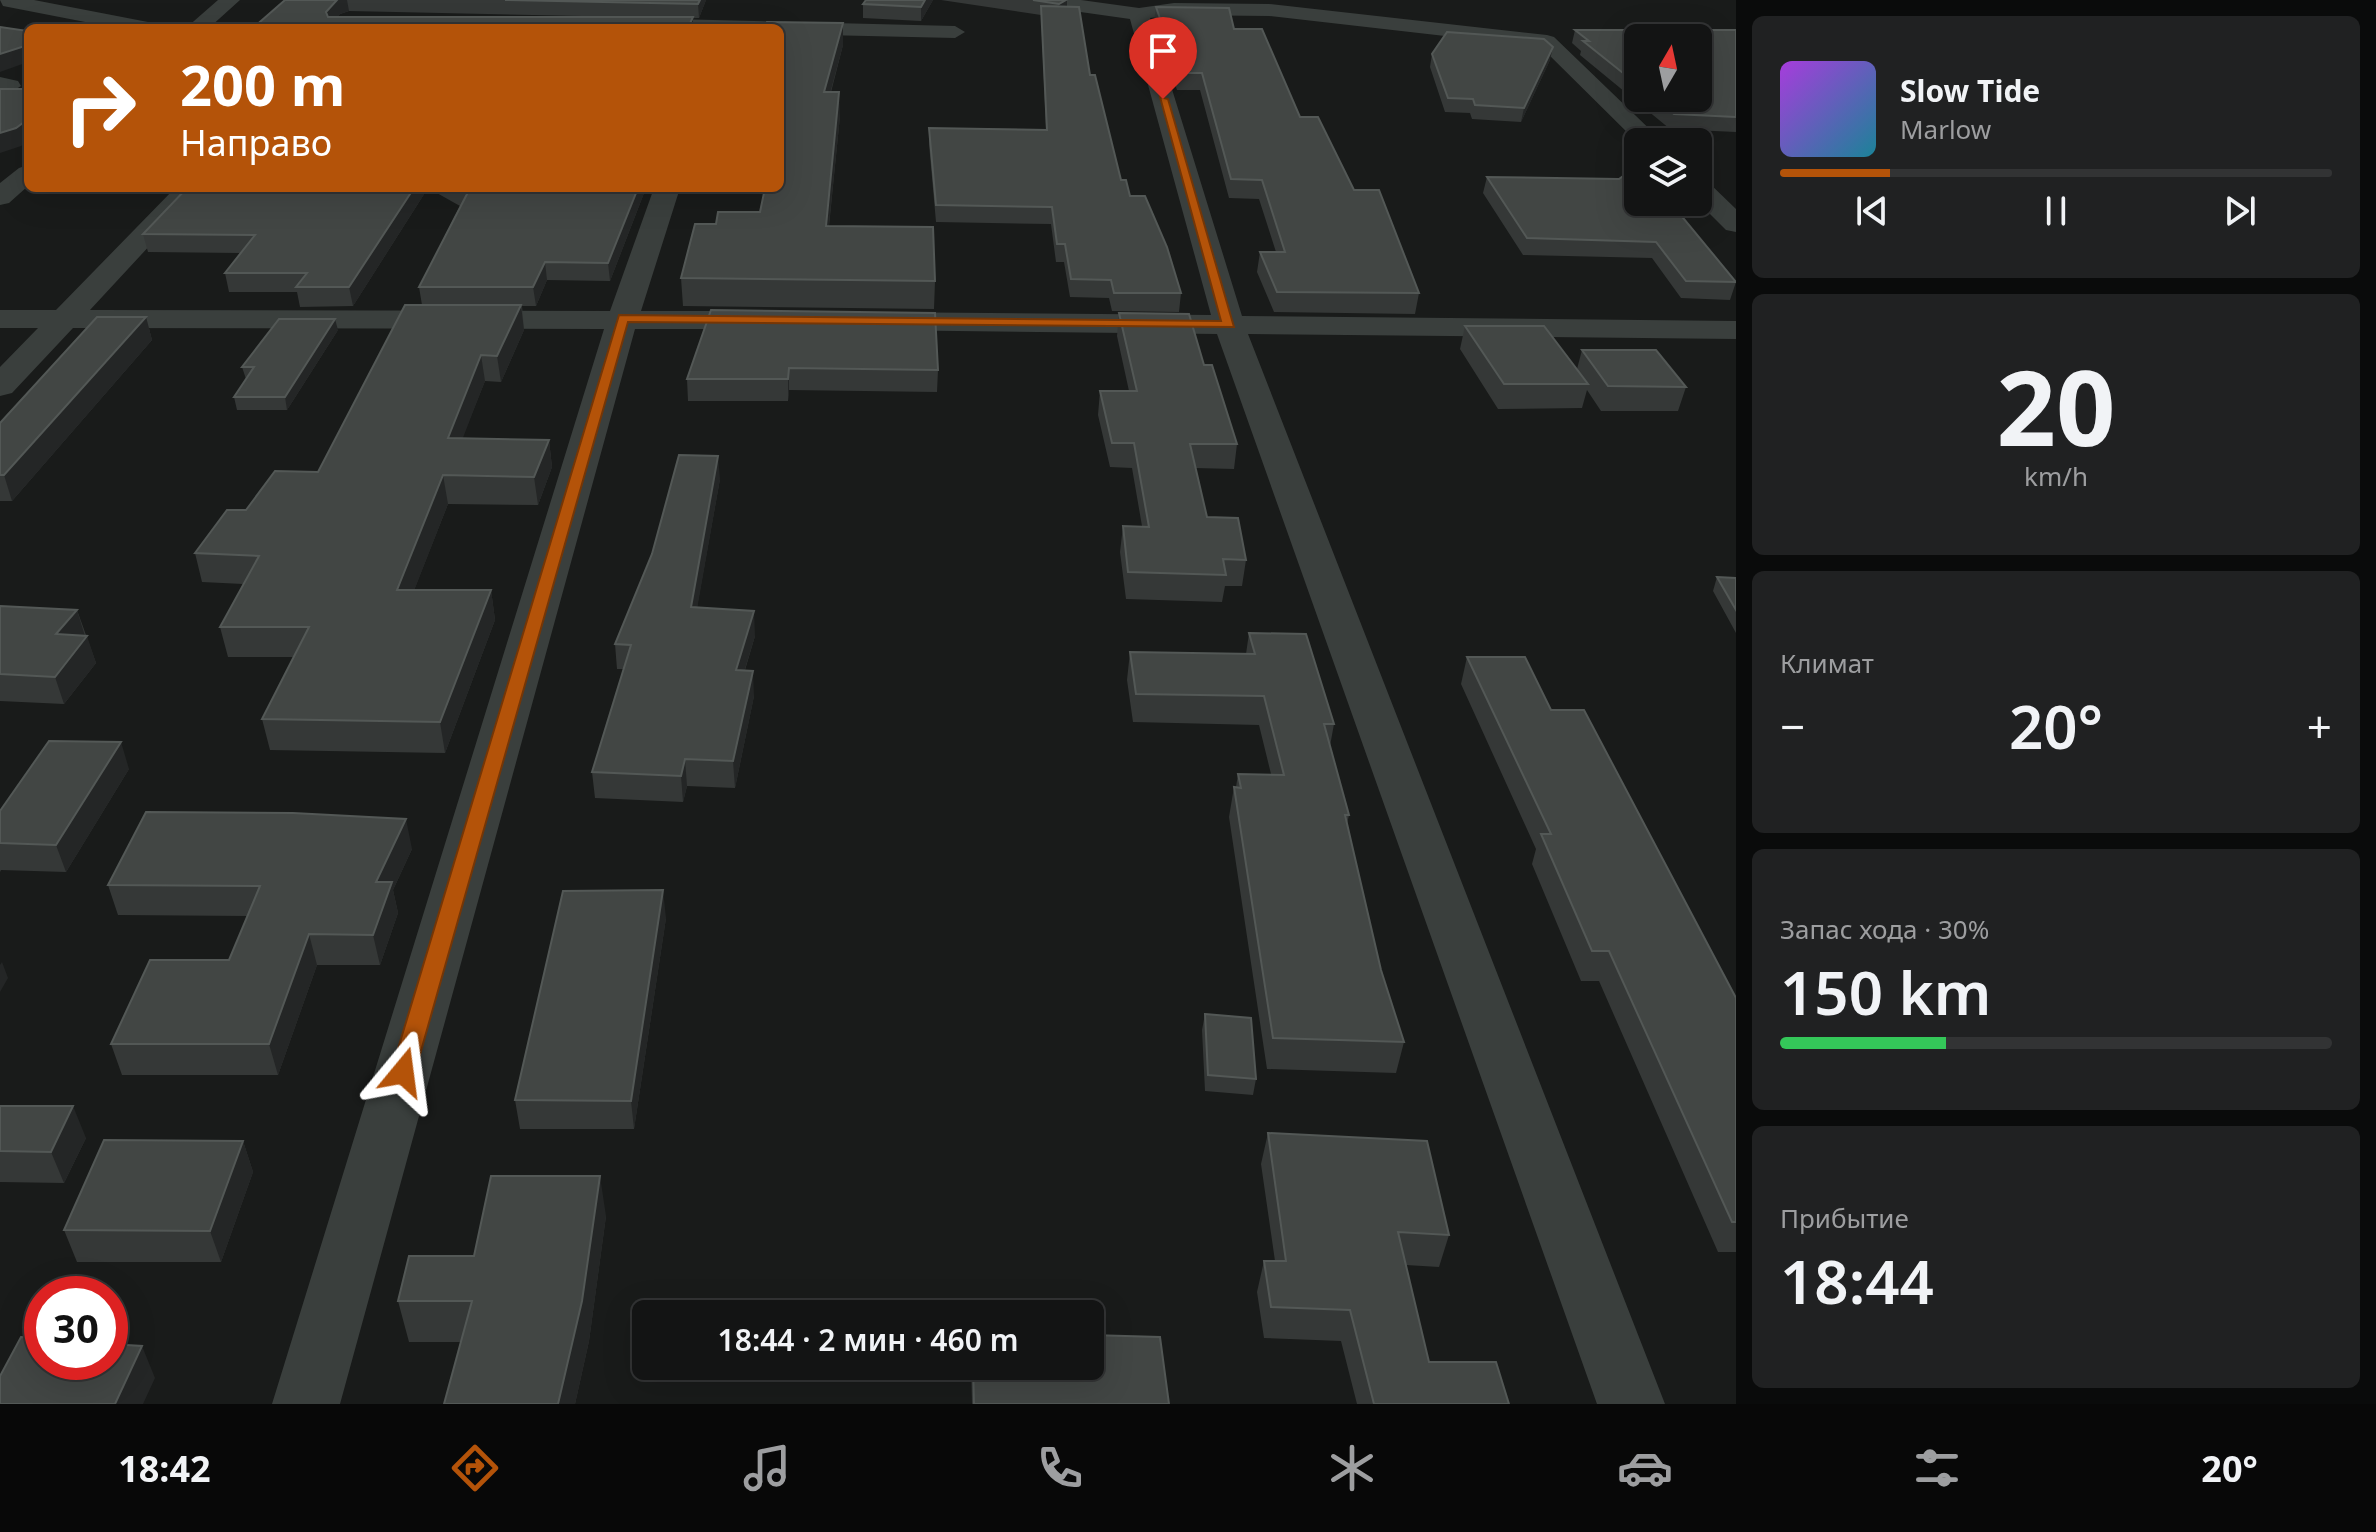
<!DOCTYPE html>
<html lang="ru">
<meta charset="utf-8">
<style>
:root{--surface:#131414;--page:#202122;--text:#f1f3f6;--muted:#9d9ea0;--line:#323334;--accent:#b45309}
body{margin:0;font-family:"Noto Sans",sans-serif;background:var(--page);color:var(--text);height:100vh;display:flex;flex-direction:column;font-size:30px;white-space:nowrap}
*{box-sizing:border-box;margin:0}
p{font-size:26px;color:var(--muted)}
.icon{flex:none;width:44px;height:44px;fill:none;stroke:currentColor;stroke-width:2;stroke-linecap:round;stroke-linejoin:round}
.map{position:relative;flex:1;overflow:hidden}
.side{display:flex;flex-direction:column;gap:16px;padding:16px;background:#0a0b0b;width:640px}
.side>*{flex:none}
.hud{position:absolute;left:24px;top:24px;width:760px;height:168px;border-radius:12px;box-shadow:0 8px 32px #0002,0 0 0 2px var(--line);background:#b45309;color:#fff;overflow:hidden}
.needle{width:52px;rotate:9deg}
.fabs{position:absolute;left:1624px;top:24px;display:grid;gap:16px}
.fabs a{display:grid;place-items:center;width:88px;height:88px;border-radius:12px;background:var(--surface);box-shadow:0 8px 32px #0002,0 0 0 2px var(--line);font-size:40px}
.speed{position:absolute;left:24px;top:1276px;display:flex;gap:16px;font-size:40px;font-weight:700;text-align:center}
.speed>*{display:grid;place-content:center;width:104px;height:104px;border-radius:50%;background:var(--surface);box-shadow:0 8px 32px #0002,0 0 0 2px var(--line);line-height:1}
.speed .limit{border:12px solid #d22;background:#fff;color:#111}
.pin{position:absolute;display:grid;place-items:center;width:68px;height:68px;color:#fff;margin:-82px -34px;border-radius:50% 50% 50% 0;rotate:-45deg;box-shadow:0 0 8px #0007}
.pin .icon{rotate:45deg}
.me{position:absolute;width:88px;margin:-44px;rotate:16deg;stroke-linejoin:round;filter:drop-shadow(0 0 6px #0008)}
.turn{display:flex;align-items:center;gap:28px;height:168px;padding:0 24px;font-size:36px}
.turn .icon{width:104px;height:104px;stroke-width:2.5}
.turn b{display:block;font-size:56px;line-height:68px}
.big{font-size:60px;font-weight:600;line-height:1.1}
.side .card{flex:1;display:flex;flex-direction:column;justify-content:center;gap:12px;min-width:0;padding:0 28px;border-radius:12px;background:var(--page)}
.side .dial{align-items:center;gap:0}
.dial b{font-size:104px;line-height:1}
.song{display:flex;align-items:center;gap:24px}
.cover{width:96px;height:96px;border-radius:12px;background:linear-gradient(135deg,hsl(280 70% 55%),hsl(190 70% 35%))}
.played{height:8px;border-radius:4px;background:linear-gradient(90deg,var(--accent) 20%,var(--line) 20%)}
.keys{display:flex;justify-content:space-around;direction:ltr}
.heat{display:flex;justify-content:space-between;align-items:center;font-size:44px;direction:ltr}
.charge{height:12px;border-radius:6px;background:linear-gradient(90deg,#34c759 30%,var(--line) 0)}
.trip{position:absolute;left:632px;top:1300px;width:472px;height:80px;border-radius:12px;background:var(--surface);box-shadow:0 8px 32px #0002,0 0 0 2px var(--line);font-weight:600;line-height:80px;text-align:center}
.menu{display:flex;height:128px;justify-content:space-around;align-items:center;background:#080808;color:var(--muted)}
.menu .icon{width:56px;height:56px}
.menu .selected{color:var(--accent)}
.menu b{font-size:36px;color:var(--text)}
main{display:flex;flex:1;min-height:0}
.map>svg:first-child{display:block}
</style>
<main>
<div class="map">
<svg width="1736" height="1404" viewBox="0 0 1736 1404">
<rect width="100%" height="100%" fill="#191b1a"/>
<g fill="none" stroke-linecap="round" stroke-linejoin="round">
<path fill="#3a3f3d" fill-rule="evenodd" d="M0 0H34L148 22 158 28H116L3 6Z
M218 0H240L209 28H186Z
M1028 0H1081L1139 8 1174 3 1269 4 1547 35 1554 37 1663 142 1638 143 1541 47 1269 16 1174 15 1150 18 1242 316 1736 321V339L1248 334 1665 1404H1597L1217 334 874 330 863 328 859 321 863 314 874 312 1211 315 1130 19 1038 6Z
M633 18 955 26 965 32 955 38 780 34V28H625L623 24 626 20Z
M0 77 18 81 21 86 10 93 0 91Z
M28 165V186L9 203 0 205V183L19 168Z
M1698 179 1707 181 1736 209V232L1726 230 1698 202Z
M175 188H203L90 310 610 311 654 188H680L641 311H770L781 313 785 320 781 327 770 329H635L340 1404H272L604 329 73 328 12 393 0 396V367L38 328H0V310H56Z"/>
</g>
<path fill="#353837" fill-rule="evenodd" d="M285 0H706L699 18 253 28ZM349 11 630 17H337L340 14Z
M866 0H933L921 21 863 18V4Z
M941 0H1067V7L1090 75 1121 180 1181 293 1179 312 1112 311 1109 298 1070 297 1064 262H1056L1051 224 936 222 929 144V128L1046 129 1041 15Z
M1156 7 1234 29 1354 190 1419 293 1415 314 1274 312 1257 272 1260 252H1276L1259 199 1229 198 1200 90H1177L1154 22Z
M843 23V45L831 92 840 116 829 226 935 281 934 309 683 306 681 278 716 224 760 212Z
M1575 30H1736V132L1670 129 1580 55 1581 51 1572 43ZM1638 38 1698 98H1638Z
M1432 54 1550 60 1521 122 1472 119 1470 113 1445 112 1430 67Z
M1487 177 1619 179 1736 282 1730 300 1681 298 1652 258 1523 255 1483 193Z
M428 188 353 306 300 307 297 292H229L225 273 240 253 148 252 143 234Z
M428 188H646L610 281 547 280 536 306H522L524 330 501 382 485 381 462 438 549 440 552 467 538 505 448 504 414 590H491L495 620 445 753 270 750 262 719 294 657H228L220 627 243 584 202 582 195 553 246 510 318 472 422 305 419 287 460 206Z
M711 310 938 370 937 392 789 390 788 401H688L687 379Z
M1119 313 1204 365 1237 444 1234 469 1195 468 1207 517 1246 560 1242 586H1225L1222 602 1126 599 1120 552 1123 526H1142L1132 468 1110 467 1098 415 1100 391H1129L1117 336Z
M146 317 152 340 12 501H0V423Z
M1465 326 1577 369 1582 350 1686 387 1678 411H1601L1587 390 1582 408 1498 409 1460 349Z
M338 330 287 410H237L234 397 246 379 242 367Z
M720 479 697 607 755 636 745 670 754 696 735 788 687 786 683 802 595 798 592 772 624 669H617L615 644Z
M1717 577 1736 578V633L1713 591Z
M0 606 77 610 96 663 64 704 0 701Z
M1249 633 1334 724 1330 746 1349 815 1347 824 1381 970 1404 1042 1396 1073 1267 1069 1229 817 1234 787H1236L1238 774H1271L1259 725 1133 722 1127 680 1130 652 1246 654Z
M1467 657 1551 710 1736 998V1252H1718L1599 981H1581L1532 864 1536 849 1461 684Z
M129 769 66 872 1 870 0 872V811Z
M412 849 393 890 398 913 380 965H317L278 1075H122L111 1044 229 960 248 916 118 915 108 885Z
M666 918 634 1129H520L515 1100Z
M1205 1014 1256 1079 1253 1095 1205 1091 1202 1030Z
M0 1106 86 1138 64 1183 0 1182Z
M1268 1133 1449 1235 1439 1267 1406 1265 1429 1362 1509 1404H1357L1341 1341 1264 1338 1257 1292 1264 1261H1275L1261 1164Z
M243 1141 253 1172 221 1262H77L64 1230Z
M606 1216 589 1341 575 1404H444L461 1342H409L398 1301 474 1256Z
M971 1366H1090L1169 1404H972Z"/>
<path fill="#242626" d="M337 0H347L349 11 340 14 329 26 326 12Z
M700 0H706L699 18 698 4Z
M925 0H933L921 21V7Z
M1066 0H1067V13L1058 18 1059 4Z
M693 17V28H688Z
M843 23V45L824 116V92Z
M28 45V62L0 72V54Z
M1553 47 1550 60 1521 122 1524 108Z
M839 92 840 116 826 253V226Z
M28 119V140L21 146 0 153V133Z
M414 188H428L353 306 349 287Z
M638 188H646L610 281 608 263Z
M545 262 547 280 536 306 533 287Z
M521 305 524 330 501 382 497 356Z
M146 317 152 340 12 501 4 475Z
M335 319 338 330 287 410 285 397Z
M481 355 485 381 452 466 448 438Z
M789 368V390L788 401V379Z
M549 440 552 467 538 505 534 477Z
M718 456 720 479 693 632 691 607Z
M443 475 448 504 403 619 397 590Z
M491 590 495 620 445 753 440 722Z
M77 610 85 636 56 634Z
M754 611 755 636 737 695 736 670Z
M87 636 96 663 64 704 55 677Z
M753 671 754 696 735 788 733 761Z
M121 742 129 769 66 872 56 845Z
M685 759 687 786 683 802 681 776Z
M406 819 412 849 393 890 398 913 380 965 373 935 376 882Z
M663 890 666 918 634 1129 631 1101Z
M309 934 317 965 278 1075 269 1044Z
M2 962 8 978 0 992V965Z
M73 1106 86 1138 64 1183 51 1152Z
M243 1141 253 1172 221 1262 210 1231Z
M600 1176 606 1216 589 1341 575 1404H558Z
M142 1346 155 1378 143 1404H115Z"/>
<path fill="#424644" stroke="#535856" stroke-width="2" d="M285 0H337L326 12 328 17H693L688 28H253Z
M505 0H700L698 4Z
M866 0H925L921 7 863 4Z
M1033 0H1066L1059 4Z
M1041 6 1079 7 1090 75H1095L1121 180H1126L1130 196H1145L1167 247 1181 293H1114L1111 280 1071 279 1065 244H1057L1052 207 936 205 929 128 1047 130Z
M1156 7 1229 8 1234 29H1262L1300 117H1318L1354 190H1379L1419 293 1277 292 1260 252H1285L1262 180 1231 179 1202 73H1179Z
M767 22 843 23 824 92H839L826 226 933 227 935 281 681 278 695 224H716L718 212H760L765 188H780V28H765Z
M0 27 28 31V45L0 54Z
M1575 30H1736V117L1674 114 1654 98H1698V38H1638V85L1583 41H1589Z
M1447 32 1544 39 1553 47 1524 108 1475 105 1473 99 1448 98 1432 54Z
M0 89H28V119L16 128 0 133Z
M1638 165V202H1670L1736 282 1686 281 1656 242 1527 238 1487 177 1619 179Z
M187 188H414L349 287H296L307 273H225L255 235 143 234Z
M457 188H638L608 263 545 262 533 287H419L467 194Z
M405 305H521L497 356 481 355 448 438 549 440 534 477 443 475 397 590H491L440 722 262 719 309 627H220L259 556 195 553 227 510H246L275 471 318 472Z
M711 310 935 313 938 370 789 368 788 379H687Z
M1119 313 1189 314 1204 365H1212L1237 444H1190L1207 517 1238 518 1246 560 1223 559 1226 575 1128 572 1123 526 1149 527 1134 443H1112L1100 391H1137Z
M97 317H146L4 475H0V423Z
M279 319H335L285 397H234L254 367H242Z
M1465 326H1544L1588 384H1504Z
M1582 350H1656L1686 387 1608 386Z
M679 455 718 456 691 607 754 611 736 670 753 671 733 761 685 759 681 776 592 772 631 645 615 644 652 554Z
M1717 577 1736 578V610Z
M0 606 77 610 56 634 87 636 55 677 0 674Z
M1249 633 1306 634 1334 724H1324L1349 815H1345L1381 970 1404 1042 1273 1038 1234 787 1241 788 1238 774 1284 775 1264 696 1136 694 1130 652 1255 654Z
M1467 657H1525L1551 710H1584L1736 998V1222H1732L1609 951H1592L1541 834H1551Z
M49 741 121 742 56 845 0 843V811Z
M146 812 293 813 406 819 376 882H392L373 935 309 934 269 1044H111L150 960H229L260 886 108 885Z
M663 890 631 1101 515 1100 563 891Z
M1205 1014 1251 1018 1256 1079 1208 1075Z
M0 1106H73L51 1152 0 1151Z
M1268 1133 1427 1141 1449 1235 1398 1232 1429 1362H1496L1509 1404H1374L1350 1310 1271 1307 1264 1261H1286Z
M104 1140 243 1141 210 1231 64 1230Z
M491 1176H600L582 1301 558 1404H444L472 1301H398L409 1256H474Z
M1090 1335 1160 1337 1169 1404H974L973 1366H1090Z
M21 1337 42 1338V1362H110V1344L142 1346 115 1404H0V1376Z"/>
<path fill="#b45309" stroke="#753606" stroke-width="2" d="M1160 97 1168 99 1234 327 628 322 415 1072 411 1079H394L391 1072 619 315 1221 321Z"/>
</svg>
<div class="fabs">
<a><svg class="needle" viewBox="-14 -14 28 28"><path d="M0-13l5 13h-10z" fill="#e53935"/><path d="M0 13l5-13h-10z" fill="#9d9ea0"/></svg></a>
<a><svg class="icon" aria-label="layers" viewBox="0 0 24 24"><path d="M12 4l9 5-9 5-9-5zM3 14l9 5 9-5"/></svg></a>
</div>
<div class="speed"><div class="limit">30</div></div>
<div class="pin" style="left:1163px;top:99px;background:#d93025"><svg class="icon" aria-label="arrive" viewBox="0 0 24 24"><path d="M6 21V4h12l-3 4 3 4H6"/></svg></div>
<svg class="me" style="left:403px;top:1072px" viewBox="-20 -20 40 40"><path d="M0-17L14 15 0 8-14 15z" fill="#b45309" stroke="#fff" stroke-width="4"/></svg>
<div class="trip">18:44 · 2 мин · 460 m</div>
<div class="hud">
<div class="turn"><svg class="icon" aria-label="right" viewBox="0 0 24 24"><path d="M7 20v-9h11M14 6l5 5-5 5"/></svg><div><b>200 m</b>Направо</div></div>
</div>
</div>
<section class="side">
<div class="card">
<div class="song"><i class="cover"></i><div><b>Slow Tide</b><p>Marlow</p></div></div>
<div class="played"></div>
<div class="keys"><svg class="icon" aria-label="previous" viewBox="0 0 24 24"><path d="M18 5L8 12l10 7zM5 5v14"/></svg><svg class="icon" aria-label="pause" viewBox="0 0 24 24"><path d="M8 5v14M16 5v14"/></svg><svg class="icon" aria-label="next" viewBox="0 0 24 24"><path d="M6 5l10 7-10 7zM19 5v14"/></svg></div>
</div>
<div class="card dial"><b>20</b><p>km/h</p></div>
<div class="card"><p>Климат</p>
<div class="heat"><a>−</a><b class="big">20°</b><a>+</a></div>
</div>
<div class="card"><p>Запас хода · 30%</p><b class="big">150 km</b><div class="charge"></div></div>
<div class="card"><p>Прибытие</p><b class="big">18:44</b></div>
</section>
</main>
<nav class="menu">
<b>18:42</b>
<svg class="icon selected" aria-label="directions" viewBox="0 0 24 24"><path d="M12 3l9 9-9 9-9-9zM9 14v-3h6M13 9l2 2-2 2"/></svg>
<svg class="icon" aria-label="music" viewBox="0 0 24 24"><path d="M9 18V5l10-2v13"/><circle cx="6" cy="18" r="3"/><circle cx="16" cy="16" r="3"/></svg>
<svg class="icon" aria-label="phone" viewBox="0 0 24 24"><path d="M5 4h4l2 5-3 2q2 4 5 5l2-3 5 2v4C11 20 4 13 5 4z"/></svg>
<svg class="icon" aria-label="climate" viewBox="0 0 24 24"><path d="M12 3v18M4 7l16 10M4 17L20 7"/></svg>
<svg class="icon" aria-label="car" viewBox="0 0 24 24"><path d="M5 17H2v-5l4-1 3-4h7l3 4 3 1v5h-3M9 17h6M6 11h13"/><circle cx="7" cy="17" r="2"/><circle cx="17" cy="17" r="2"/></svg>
<svg class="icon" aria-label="filters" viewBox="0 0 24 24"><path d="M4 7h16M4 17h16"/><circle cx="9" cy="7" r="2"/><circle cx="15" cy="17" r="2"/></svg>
<b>20°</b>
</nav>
